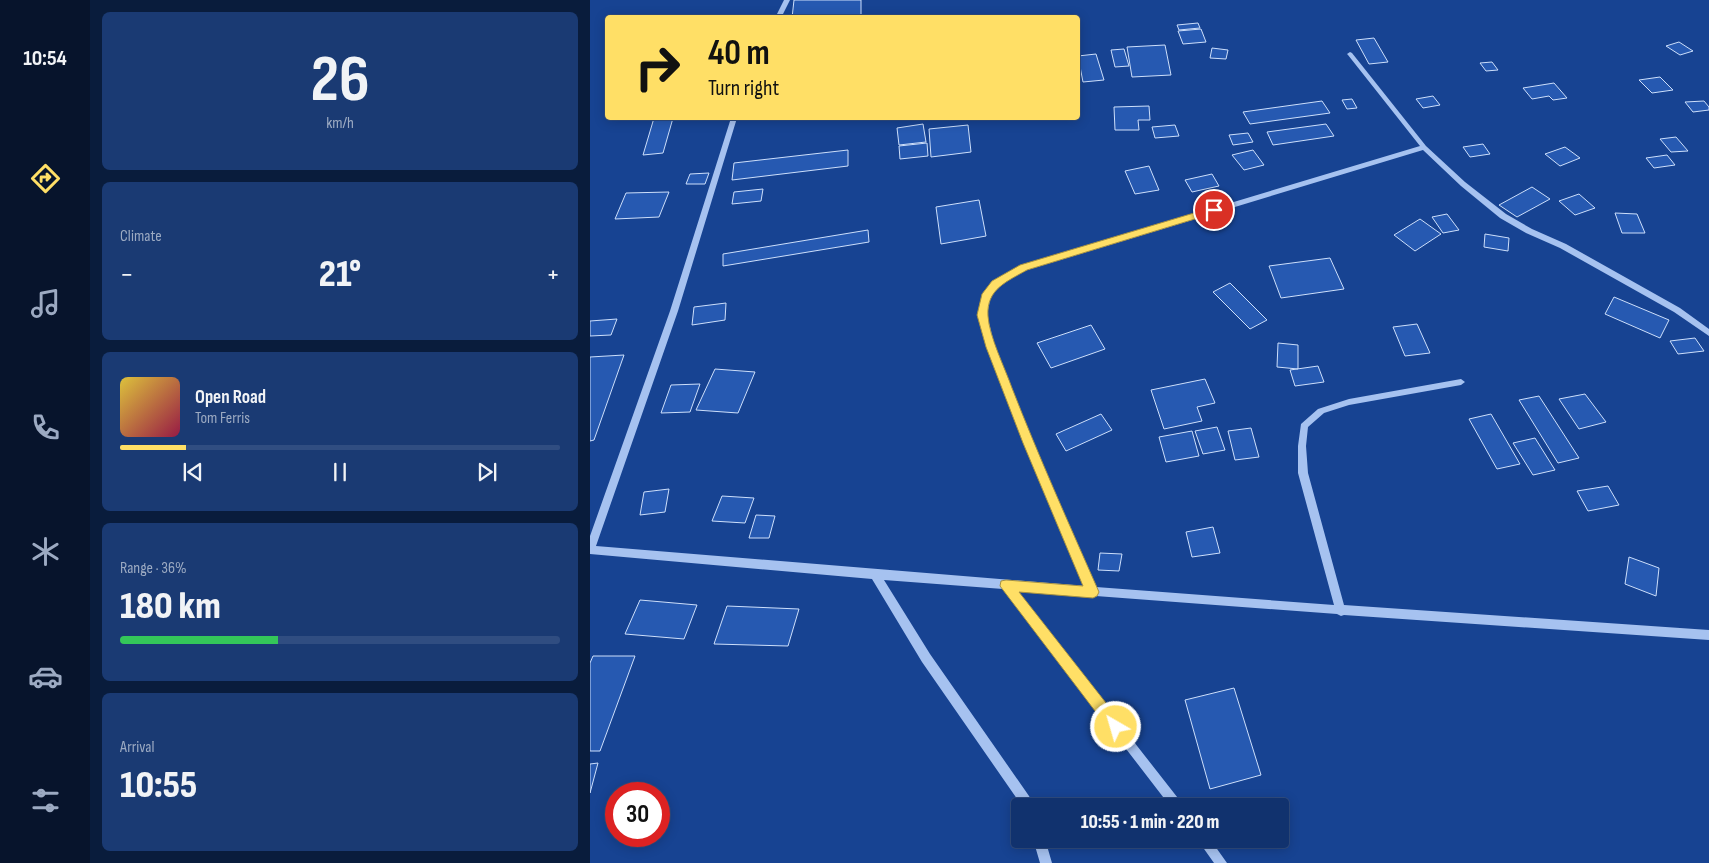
<!DOCTYPE html>
<meta charset="utf-8">
<style>
:root{--surface:#11326e;--page:#1a3a73;--text:#f1f3f6;--muted:#9caac2;--line:#304d81;--accent:#ffdf66}
body{margin:0;font-family:"Sofia Sans Condensed",sans-serif;background:var(--page);color:var(--text);height:100vh;display:flex;flex-direction:column;font-size:19px;white-space:nowrap}
*{box-sizing:border-box;margin:0}
p{font-size:16px;color:var(--muted)}
.icon{flex:none;width:28px;height:28px;fill:none;stroke:currentColor;stroke-width:2;stroke-linecap:round;stroke-linejoin:round}
.map{position:relative;flex:1;overflow:hidden}
.side{display:flex;flex-direction:column;gap:12px;padding:12px;background:#091c3c;width:500px}
.side>*{flex:none}
.guide{position:absolute;left:15px;top:15px;width:475px;height:105px;border-radius:5px;box-shadow:0 2px 12px #0003,0 0 0 1px var(--line);background:#ffdf66;color:#111;overflow:hidden}
.speed{position:absolute;left:15px;top:782px;display:flex;gap:10px;font-size:25px;font-weight:700;text-align:center}
.speed>*{display:grid;place-content:center;width:65px;height:65px;border-radius:50%;background:var(--surface);box-shadow:0 2px 12px #0003,0 0 0 1px var(--line);line-height:1}
.speed .limit{border:8px solid #d22;background:#fff;color:#111}
.pin{position:absolute;display:grid;place-items:center;width:42px;height:42px;color:#fff;margin:-21px;border:2px solid #fff;border-radius:50%;box-shadow:0 1px 5px #0007}
.me{position:absolute;width:55px;margin:-28px;rotate:322deg;stroke-linejoin:round;filter:drop-shadow(0 0 4px #0008)}
.turn{display:flex;align-items:center;gap:18px;height:105px;padding:0 20px;font-size:22px}
.turn .icon{width:65px;height:65px;stroke-width:2.5}
.turn b{display:block;font-size:35px;line-height:42px}
.big{font-size:38px;font-weight:800;line-height:1.1}
.side .card{flex:1;display:flex;flex-direction:column;justify-content:center;gap:8px;min-width:0;padding:0 18px;border-radius:8px;background:var(--page)}
.side .dial{align-items:center;gap:0}
.dial b{font-size:65px;line-height:1}
.song{display:flex;align-items:center;gap:15px}
.cover{width:60px;height:60px;border-radius:8px;background:linear-gradient(135deg,hsl(50 70% 55%),hsl(340 70% 35%))}
.played{height:5px;border-radius:2px;background:linear-gradient(90deg,var(--accent) 15%,var(--line) 15%)}
.keys{display:flex;justify-content:space-around;direction:ltr}
.heat{display:flex;justify-content:space-between;align-items:center;font-size:28px;direction:ltr}
.charge{height:8px;border-radius:4px;background:linear-gradient(90deg,#34c759 36%,var(--line) 0)}
.trip{position:absolute;left:421px;top:798px;width:278px;height:50px;border-radius:5px;background:var(--surface);box-shadow:0 2px 12px #0003,0 0 0 1px var(--line);font-weight:800;line-height:50px;text-align:center}
main{display:flex;flex:1;min-height:0}
.menu{display:flex;flex-direction:column;width:90px;justify-content:space-around;align-items:center;background:#07142c;color:var(--muted)}
.menu .icon{width:35px;height:35px}
.menu .on{color:var(--accent)}
.menu b{font-size:22px;color:var(--text)}
.map>svg:first-child{display:block}
</style>
<main>
<nav class="menu">
<b>10:54</b>
<svg class="icon on" aria-label="directions" viewBox="0 0 24 24"><path d="M12 3l9 9-9 9-9-9zM9 14v-3h6M13 9l2 2-2 2"/></svg>
<svg class="icon" aria-label="music" viewBox="0 0 24 24"><path d="M9 18V5l10-2v13"/><circle cx="6" cy="18" r="3"/><circle cx="16" cy="16" r="3"/></svg>
<svg class="icon" aria-label="phone" viewBox="0 0 24 24"><path d="M5 4h4l2 5-3 2q2 4 5 5l2-3 5 2v4C11 20 4 13 5 4z"/></svg>
<svg class="icon" aria-label="climate" viewBox="0 0 24 24"><path d="M12 3v18M4 7l16 10M4 17L20 7"/></svg>
<svg class="icon" aria-label="car" viewBox="0 0 24 24"><path d="M5 17H2v-5l4-1 3-4h7l3 4 3 1v5h-3M9 17h6M6 11h13"/><circle cx="7" cy="17" r="2"/><circle cx="17" cy="17" r="2"/></svg>
<svg class="icon" aria-label="filters" viewBox="0 0 24 24"><path d="M4 7h16M4 17h16"/><circle cx="9" cy="7" r="2"/><circle cx="15" cy="17" r="2"/></svg>
</nav>
<section class="side">
<div class="card dial"><b>26</b><p>km/h</p></div>
<div class="card"><p>Climate</p>
<div class="heat"><a>−</a><b class="big">21°</b><a>+</a></div>
</div>
<div class="card">
<div class="song"><i class="cover"></i><div><b>Open Road</b><p>Tom Ferris</p></div></div>
<div class="played"></div>
<div class="keys"><svg class="icon" aria-label="previous" viewBox="0 0 24 24"><path d="M18 5L8 12l10 7zM5 5v14"/></svg><svg class="icon" aria-label="pause" viewBox="0 0 24 24"><path d="M8 5v14M16 5v14"/></svg><svg class="icon" aria-label="next" viewBox="0 0 24 24"><path d="M6 5l10 7-10 7zM19 5v14"/></svg></div>
</div>
<div class="card"><p>Range · 36%</p><b class="big">180 km</b><div class="charge"></div></div>
<div class="card"><p>Arrival</p><b class="big">10:55</b></div>
</section>
<div class="map">
<svg width="1119" height="863" viewBox="0 0 1119 863">
<rect width="100%" height="100%" fill="#174392"/>
<path fill="#2659b1" stroke="#cddffb" d="M204 0H271V18H202Z
M608 23 610 28 589 30 587 25Z
M611 29 616 42 593 44 588 31Z
M784 38 798 62 779 64 766 40Z
M1089 42 1103 51 1090 55 1076 46Z
M575 45 581 75 542 77 537 47Z
M622 48 638 50 636 59 620 58Z
M534 49 539 66 525 67 521 50Z
M506 54 514 80 493 82 488 56Z
M902 62 908 70 896 71 890 63Z
M1070 77 1083 90 1062 93 1049 80Z
M964 83 977 98 963 100 959 96 942 99 933 88Z
M843 96 850 105 833 108 826 99Z
M762 99 767 108 757 109 752 100Z
M732 101 740 113 660 124 653 112Z
M1114 101 1119 107V110L1103 112 1095 102Z
M559 106 560 120H548L549 130H525L524 107Z
M64 118H83L73 153 53 155Z
M333 124 336 142 309 145 307 128Z
M736 124 744 136 683 145 677 132Z
M378 125 381 152 341 157 339 129Z
M585 125 589 136 565 138 562 127Z
M658 133 663 142 643 145 639 135Z
M1086 137 1098 151 1081 152 1070 139Z
M337 143 338 156 310 159 309 146Z
M893 144 900 154 880 157 873 147Z
M975 147 990 158 970 166 955 154Z
M258 150V166L142 180 144 163Z
M663 150 674 165 654 170 642 155Z
M1077 155 1085 165 1064 168 1056 158Z
M559 166 569 190 545 194 535 171Z
M119 173 115 184H96L100 174Z
M622 174 629 186 602 192 595 180Z
M942 187 960 199 927 217 909 205Z
M173 189 171 201 142 204 144 192Z
M79 192 69 217 25 219 36 193Z
M989 194 1005 208 985 215 969 201Z
M389 200 396 236 351 244 346 207Z
M1025 213 1047 214 1055 233H1032Z
M857 214 869 230 853 233 842 217Z
M830 219 851 234 825 251 804 235Z
M278 230 279 242 133 266V254Z
M895 234 919 238 918 251 894 247Z
M740 258 754 289 691 298 679 266Z
M640 283 677 320 660 329 623 292Z
M1024 297 1079 320 1070 338 1015 314Z
M136 303 135 320 102 325 104 307Z
M27 319 21 335 0 336V321Z
M827 324 840 353 815 356 803 327Z
M501 325 515 349 461 368 447 343Z
M1105 338 1114 351 1088 354 1080 341Z
M688 343 708 345V369L687 367Z
M34 355 4 440 0 441V357Z
M728 366 734 382 705 386 700 370Z
M125 369 165 372 148 413 106 410Z
M615 379 625 403 607 407 612 421 574 429 561 390Z
M110 384 100 412 71 413 81 385Z
M995 394 1016 422 989 429 969 399Z
M949 396 989 458 968 463 929 400Z
M511 414 522 430 476 451 466 434Z
M901 414 930 464 907 469 879 419Z
M627 427 635 450 613 454 605 431Z
M661 428 669 457 645 460 638 431Z
M602 431 609 456 576 462 569 437Z
M945 438 965 470 943 475 923 443Z
M1018 486 1029 505 998 511 987 491Z
M79 489 75 512 50 515 54 492Z
M132 496 164 498 155 523 122 521Z
M166 515 185 516 179 538H159Z
M623 527 630 553 602 557 596 532Z
M510 553 532 554 529 571 508 570Z
M1039 557 1069 568 1066 596 1035 584Z
M50 600 107 605 94 639 35 634Z
M137 606 209 609 198 646 124 644Z
M3 656H45L10 751H0V663Z
M644 688 671 775 620 789 595 700Z
M8 763 0 793V764Z"/>
<g fill="none" stroke-linecap="round" stroke-linejoin="round">
<path fill="#a6c2f0" fill-rule="evenodd" d="M194 0H200L191 18H185Z
M760 52 762 53 836 146 875 182 916 214 942 229 976 244 1090 308 1119 329V336L1084 312 970 248 936 233 910 218 871 186 833 150 437 270 408 285 401 295 397 315 405 347 442 443 506 587 744 605 708 473V446L711 424 728 409 759 399 871 379 875 382 871 385 759 405 734 413 718 427 716 446 718 473 754 605 1119 630V640L754 615 751 616 747 614 425 590 591 802 593 806H580L413 589 294 580 340 654 439 796 444 806H432L332 662 282 579 0 554V536L80 311 141 118H147L88 311 6 546 496 586 434 443 397 347 389 315 393 294 402 281 431 266 830 146 758 55 757 54Z
M443 839H455L462 863H450Z
M607 839H620L637 863H624Z"/>
</g>
<path fill="#ffdf66" stroke="#a69142" d="M624 207 628 208V212L437 270C418 281 396 289 398 316 399 336 415 368 422 388 449 457 479 524 509 592L507 596 503 598 429 592 531 722 533 727 531 732 526 734 521 732 410 586 411 581 416 580 493 586 433 443 396 347 387 315 392 294 402 281 430 265Z"/>
</svg>
<div class="speed"><div class="limit">30</div></div>
<div class="pin" style="left:624px;top:210px;background:#d93025"><svg class="icon" aria-label="arrive" viewBox="0 0 24 24"><path d="M6 21V4h12l-3 4 3 4H6"/></svg></div>
<svg class="me" style="left:526px;top:727px" viewBox="-20 -20 40 40"><circle r="17" fill="#ffdf66" stroke="#fff" stroke-width="3"/><path d="M0-11L8 9 0 5-8 9z" fill="#fff"/></svg>
<div class="trip">10:55 · 1 min · 220 m</div>
<div class="guide">
<div class="turn"><svg class="icon" aria-label="right" viewBox="0 0 24 24"><path d="M7 20v-9h11M14 6l5 5-5 5"/></svg><div><b>40 m</b>Turn right</div></div>
</div>
</div>
</main>
